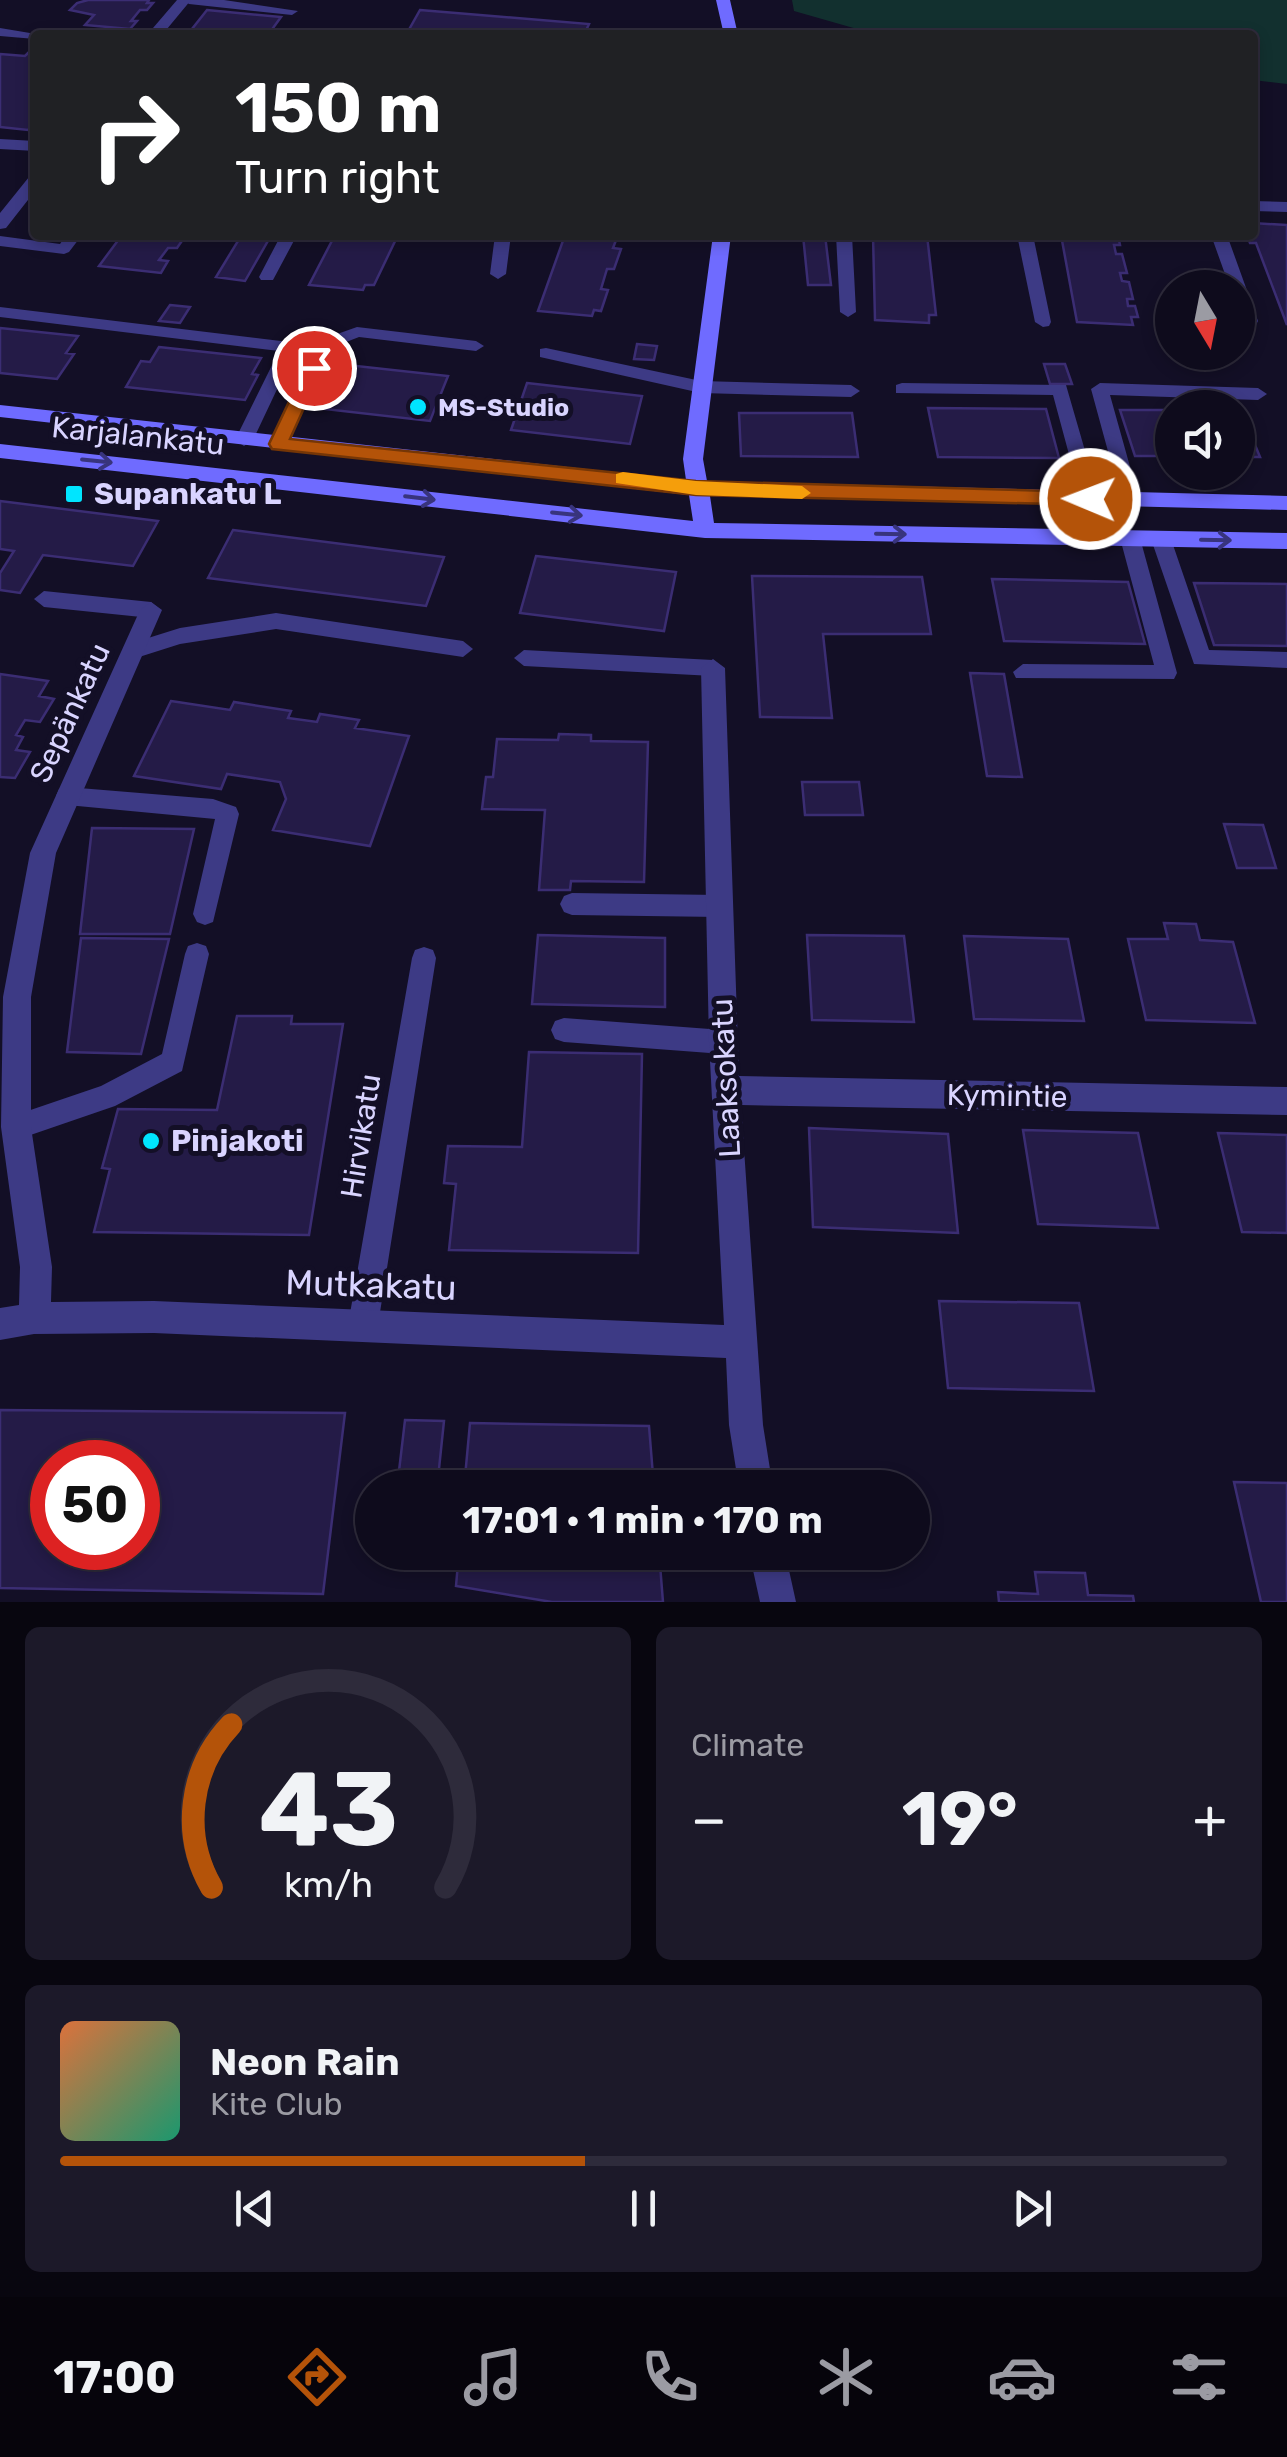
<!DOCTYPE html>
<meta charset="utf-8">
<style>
:root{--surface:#0e0b1c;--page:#1c1929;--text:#f1f3f6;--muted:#9b9ba3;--line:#2e2b3b;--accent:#b45309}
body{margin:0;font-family:Rubik,sans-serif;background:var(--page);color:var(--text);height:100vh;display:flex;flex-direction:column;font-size:38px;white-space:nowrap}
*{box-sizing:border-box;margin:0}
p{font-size:32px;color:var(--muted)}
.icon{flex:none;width:55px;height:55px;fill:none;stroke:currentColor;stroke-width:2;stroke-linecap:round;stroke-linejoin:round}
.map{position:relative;height:1602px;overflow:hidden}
.details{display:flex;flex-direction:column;gap:25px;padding:25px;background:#08060f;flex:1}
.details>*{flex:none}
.hud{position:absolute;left:30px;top:30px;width:1228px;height:210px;border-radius:10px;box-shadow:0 5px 15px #0003,0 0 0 2px var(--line);background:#202124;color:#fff;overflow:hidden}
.needle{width:65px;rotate:170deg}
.buttons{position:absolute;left:1155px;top:270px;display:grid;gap:20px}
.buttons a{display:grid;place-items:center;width:100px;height:100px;border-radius:50%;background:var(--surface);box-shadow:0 5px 15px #0003,0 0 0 2px var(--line);font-size:50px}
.speed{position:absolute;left:30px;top:1440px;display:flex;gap:20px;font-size:50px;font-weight:700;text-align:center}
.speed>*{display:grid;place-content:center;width:130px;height:130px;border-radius:50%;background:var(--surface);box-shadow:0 5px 15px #0003,0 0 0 2px var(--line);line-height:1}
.speed .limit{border:15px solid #d22;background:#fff;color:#111}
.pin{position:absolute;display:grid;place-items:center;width:85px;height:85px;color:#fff;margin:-42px;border:5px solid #fff;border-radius:50%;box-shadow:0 2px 10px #0007}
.me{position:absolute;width:110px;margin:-55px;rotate:271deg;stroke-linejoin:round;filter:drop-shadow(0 0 8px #0008)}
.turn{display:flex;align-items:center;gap:35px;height:210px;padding:0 40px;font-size:45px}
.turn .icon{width:130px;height:130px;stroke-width:2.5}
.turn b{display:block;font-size:70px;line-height:85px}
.big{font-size:75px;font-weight:700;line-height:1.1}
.details .widget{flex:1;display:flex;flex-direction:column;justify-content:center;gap:15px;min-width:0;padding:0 35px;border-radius:15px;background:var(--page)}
.details .dial{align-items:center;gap:0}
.dial svg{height:260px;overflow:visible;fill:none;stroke:var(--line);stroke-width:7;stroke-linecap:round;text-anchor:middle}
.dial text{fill:var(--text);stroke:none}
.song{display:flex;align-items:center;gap:30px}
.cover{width:120px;height:120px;border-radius:15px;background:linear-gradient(135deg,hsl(20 70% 55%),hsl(160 70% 35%))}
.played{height:10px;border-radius:5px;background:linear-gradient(90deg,var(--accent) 45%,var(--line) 45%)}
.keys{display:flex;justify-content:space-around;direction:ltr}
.heat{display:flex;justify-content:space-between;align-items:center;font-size:55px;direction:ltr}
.details .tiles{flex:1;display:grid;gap:25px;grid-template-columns:1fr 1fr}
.widget:last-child{grid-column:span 2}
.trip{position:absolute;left:355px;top:1470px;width:575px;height:100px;border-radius:50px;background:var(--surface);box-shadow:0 5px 15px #0003,0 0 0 2px var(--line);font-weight:700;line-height:100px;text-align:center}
.tabs{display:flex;height:160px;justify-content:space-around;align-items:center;background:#06040b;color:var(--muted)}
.tabs .icon{width:70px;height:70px}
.tabs .active{color:var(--accent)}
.tabs b{font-size:45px;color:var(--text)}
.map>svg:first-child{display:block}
</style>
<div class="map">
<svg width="1287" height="1602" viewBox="0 0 1287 1602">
<rect width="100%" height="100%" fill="#130f26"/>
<path fill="#12302f" d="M792 0H1287V84L1253 80 1252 35H901L857 29 794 11Z"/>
<path fill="#241b47" stroke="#3b2d73" stroke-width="2.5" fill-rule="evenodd" d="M88 0H149L147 3H153L147 10H140L131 21H137L130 29 85 25 94 15 70 10 77 3Z
M207 10 281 17 268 35 192 29Z
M420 10 589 24 584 35H406Z
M30 51H35V122L28 130 0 127V54L25 56Z
M1252 223 1287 225V325L1256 243H1250L1247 235H1252Z
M122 235H186L177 248H168L159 260 168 261 161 273 99 266Z
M335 235H398L374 285H365L363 290 309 285Z
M565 235H618L613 248 621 249 614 269H607L601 289 608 290 601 311 594 310 592 316 538 311Z
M803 235H825L831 285H808Z
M873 235H927L936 315H929V323L875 320Z
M1061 235H1118L1120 245H1114L1116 254H1122L1127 273H1120L1122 281 1129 282 1133 299H1127L1128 306H1135L1138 317H1131L1133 325 1077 322Z
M241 236 269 239 245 281 216 277Z
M170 305 190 307 180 323 159 321Z
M0 328 78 336 66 353 74 354 57 379 0 373Z
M637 344 657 346 654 360 634 359Z
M159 347 261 358 252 374 258 375 245 400 126 387 141 361 150 362Z
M338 364 448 376 430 421 316 408Z
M1044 364H1065L1072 384H1050Z
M527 383 642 396 630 444 511 430Z
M928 408 1046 409 1059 458 938 457Z
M1120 410H1172V456H1135Z
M1238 411H1241L1260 457H1238Z
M739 413H852L858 457 741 456Z
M0 501 158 521 133 566 43 555 20 593 0 590V573L14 551 0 549Z
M233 530 444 557 426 606 208 578Z
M536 556 676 572 664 631 520 613Z
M752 576 922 577 931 634H823L832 718 760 717Z
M992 579 1128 582 1145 644 1004 641Z
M1194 583 1287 584V646L1214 645Z
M970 673 1004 674 1022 777 987 776Z
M0 674 48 681 39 696 54 699 40 722 25 720 16 735 23 737 16 750 30 752 15 778 0 777Z
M171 701 230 710 234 702 291 711 288 718 317 722 320 714 359 720 355 728 409 736 370 846 273 830 286 799 280 782 227 774 221 789 134 776Z
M559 734 591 735V741L648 742 644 882 571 881 570 890H539L545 810 482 809 486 777H493L497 739 558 740Z
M802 782H859L863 815H805Z
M1224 824 1263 825 1276 868H1237Z
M92 828 194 829 170 934H80Z
M1164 923 1196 924 1200 940 1233 942 1255 1023 1146 1020 1128 939H1168Z
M538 935 665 938V1007L532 1004Z
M807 935 904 936 914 1022 812 1020Z
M964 936 1068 939 1084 1021 974 1019Z
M81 938 169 939 141 1054 67 1052Z
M237 1016H292L291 1024H343L309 1235 94 1232 110 1169 102 1168 118 1109 217 1110Z
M529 1052 642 1054 638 1253 449 1250 456 1184 444 1183 448 1146 522 1147Z
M809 1128 948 1134 958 1233 813 1227Z
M1023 1130 1138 1133 1158 1228 1038 1224Z
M1218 1133 1287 1135V1233L1242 1232Z
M939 1301 1079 1303 1094 1391 948 1388Z
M0 1410 345 1413 323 1594 0 1588ZM52 1462H138V1548H52Z
M405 1420 444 1421 437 1488H397Z
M470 1423 649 1426 654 1488H464Z
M1234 1482 1287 1483V1602H1261Z
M459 1552H659L663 1602H552L456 1586Z
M1035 1572 1085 1573 1088 1595 1133 1596 1134 1602H999L998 1592 1038 1594Z"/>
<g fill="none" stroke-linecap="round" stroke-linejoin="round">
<path fill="#3d3a85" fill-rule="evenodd" d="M183 0H224L298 11 292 15 189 4Z
M0 28 42 35H35V39L0 36Z
M157 28 199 35H152L151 32Z
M66 235H82L69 252 64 254 0 246V236L60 244Z
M281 235H297L273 280H261L259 277Z
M495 235H511L506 274 498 279 490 274Z
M836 235H852L856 312 848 317 840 312Z
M1017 235H1033L1051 322 1049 326 1043 327 1035 322Z
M1211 235H1227L1258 321 1256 325 1250 326 1242 321 1238 288H1230Z
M0 307 289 342 297 347 253 440 244 446 235 440 279 351 0 317Z
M357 327 476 341 484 346 476 351 359 337 336 346 284 448H272L269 444 323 339Z
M546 348 701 381 851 385 860 391 851 397 701 393 540 357V349Z
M902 383 1066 385 1099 499 1097 504H1083L1081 499 1053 395 896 393V385Z
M1100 383 1258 388 1267 394 1258 400 1110 395 1139 499 1130 506 1121 499 1091 389Z
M1130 531 1140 538 1177 673 1174 679 1016 678 1013 672 1023 664 1154 665 1120 538Z
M1161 532 1171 539 1209 650 1287 652V668L1194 664 1151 539Z
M44 591 151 602 161 610 151 618 44 607 34 599Z
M276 613 463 641 473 649 463 657 276 629 180 644 136 658 126 650 129 644 180 628Z
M524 650 713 660 723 668 713 676 524 666 514 658Z
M67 787 213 799 236 807 239 814 213 922 205 925 197 922 193 914 215 819 67 805 59 803 56 796 59 789Z
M572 893 720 895 728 898 732 906 728 914 720 917 572 915 564 912 560 904 564 896Z
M197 943 206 946 209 954 182 1071 115 1106 16 1140 7 1136 3 1127 7 1118 101 1086 162 1054 185 954 188 946Z
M424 947 433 950 436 958 378 1325 373 1335 363 1340 353 1335 348 1325 412 958 415 950Z
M564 1018 723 1030 732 1033 736 1042 732 1051 723 1054 564 1042 555 1039 551 1030 555 1021Z"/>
<path fill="#3d3a85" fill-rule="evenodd" d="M177 0H191L162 35H147Z
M0 139 35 141V151L0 149Z
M35 175V191L6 228 0 229V213L29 177Z
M1252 201 1287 202V212L1252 211Z
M151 602 162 610 56 853 31 997V1127L52 1267 51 1302 154 1301 724 1325 709 1042 701 668 713 659 725 668 739 1076 1287 1087V1115L741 1105 763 1425 773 1488H739L729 1425 726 1358 154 1333 34 1334 0 1340V1308L19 1305 20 1267 1 1127 3 997 30 853 140 610Z
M749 1552H785L796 1602H760Z"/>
<path fill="#6f6bff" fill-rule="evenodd" d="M716 0H730L738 35H724Z
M713 235H731L703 459 707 481 1287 496V510L710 496 714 523 1287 533V549L705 538 0 458V444L693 521 689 495 0 417V405L686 480 683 459Z"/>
</g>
<defs><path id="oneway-shaft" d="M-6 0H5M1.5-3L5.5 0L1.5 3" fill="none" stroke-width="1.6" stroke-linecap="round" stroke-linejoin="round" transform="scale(2.5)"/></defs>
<g stroke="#38347d">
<use href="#oneway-shaft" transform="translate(97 461) rotate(6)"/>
<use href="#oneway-shaft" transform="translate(420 498) rotate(7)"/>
<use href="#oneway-shaft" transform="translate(567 514) rotate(6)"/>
<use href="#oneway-shaft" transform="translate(891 534) rotate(1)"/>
<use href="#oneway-shaft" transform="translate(1216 540) rotate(1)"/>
</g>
<path fill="#b45309" stroke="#753606" stroke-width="2.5" d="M314 363 322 368 290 439 696 481 1090 492 1099 499 1090 505 696 495 272 449 269 444 305 368Z"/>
<path fill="#f59e0b" d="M623 472 696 481 802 486 811 493 802 499 696 495 616 483V474Z"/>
<g fill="#00e5ff" stroke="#130f26" stroke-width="4">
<circle cx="418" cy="407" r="10"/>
<rect x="64" y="484" width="20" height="20" rx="5"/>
<circle cx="151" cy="1141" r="10"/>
</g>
<g text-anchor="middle" stroke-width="10" stroke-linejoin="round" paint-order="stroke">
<g font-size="25" font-weight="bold" fill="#d9d4ff" stroke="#130f26" text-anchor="start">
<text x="438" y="416">MS-Studio</text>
</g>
<g font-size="30" fill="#d9d4ff" stroke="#130f26">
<text transform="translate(138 436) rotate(6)" y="10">Karjalankatu</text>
<text transform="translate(70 713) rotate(-65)" y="10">Sepänkatu</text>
<text transform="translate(726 1078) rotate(-93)" y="10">Laaksokatu</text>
<text transform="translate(1007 1096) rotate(1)" y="10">Kymintie</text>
<text transform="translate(361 1136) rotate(-81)" y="10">Hirvikatu</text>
</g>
<g font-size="30" font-weight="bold" fill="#d9d4ff" stroke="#130f26" text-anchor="start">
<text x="94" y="504">Supankatu L</text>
<text x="171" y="1151">Pinjakoti</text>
</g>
<g font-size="35" fill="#d9d4ff" stroke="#130f26">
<text transform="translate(371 1285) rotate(2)" y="12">Mutkakatu</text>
</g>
</g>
</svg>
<div class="buttons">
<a><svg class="needle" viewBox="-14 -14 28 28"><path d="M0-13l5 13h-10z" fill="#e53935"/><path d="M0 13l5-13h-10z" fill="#9b9ba3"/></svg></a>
<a><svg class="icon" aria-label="sound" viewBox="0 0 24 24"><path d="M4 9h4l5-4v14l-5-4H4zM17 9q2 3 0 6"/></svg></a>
</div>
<div class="speed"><div class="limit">50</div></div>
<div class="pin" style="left:314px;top:368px;background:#d93025"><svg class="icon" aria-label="arrive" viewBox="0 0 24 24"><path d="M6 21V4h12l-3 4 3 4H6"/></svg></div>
<svg class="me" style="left:1090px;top:499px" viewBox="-20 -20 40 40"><circle r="17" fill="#b45309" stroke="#fff" stroke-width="3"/><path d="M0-11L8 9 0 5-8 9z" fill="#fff"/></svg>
<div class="trip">17:01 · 1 min · 170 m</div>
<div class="hud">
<div class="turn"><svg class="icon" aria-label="right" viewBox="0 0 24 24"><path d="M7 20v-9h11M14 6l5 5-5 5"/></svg><div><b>150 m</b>Turn right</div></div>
</div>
</div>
<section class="details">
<div class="tiles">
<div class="widget dial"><svg viewBox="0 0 100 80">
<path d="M14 69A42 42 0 1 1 86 69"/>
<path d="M14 69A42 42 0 0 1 20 19" stroke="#b45309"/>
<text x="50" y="56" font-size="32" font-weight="700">43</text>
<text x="50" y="72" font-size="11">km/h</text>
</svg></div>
<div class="widget"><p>Climate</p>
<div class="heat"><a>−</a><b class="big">19°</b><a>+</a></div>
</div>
<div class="widget">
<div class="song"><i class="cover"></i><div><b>Neon Rain</b><p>Kite Club</p></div></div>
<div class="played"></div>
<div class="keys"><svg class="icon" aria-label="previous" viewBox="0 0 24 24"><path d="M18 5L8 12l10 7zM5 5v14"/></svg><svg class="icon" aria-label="pause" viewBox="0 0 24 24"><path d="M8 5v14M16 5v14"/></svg><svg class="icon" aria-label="next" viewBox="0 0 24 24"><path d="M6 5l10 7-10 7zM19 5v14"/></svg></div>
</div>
</div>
</section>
<nav class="tabs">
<b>17:00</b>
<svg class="icon active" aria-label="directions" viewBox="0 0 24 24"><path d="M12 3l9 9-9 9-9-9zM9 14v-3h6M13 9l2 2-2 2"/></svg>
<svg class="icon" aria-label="music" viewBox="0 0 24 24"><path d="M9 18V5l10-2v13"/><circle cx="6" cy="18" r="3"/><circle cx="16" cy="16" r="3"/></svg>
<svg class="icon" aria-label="phone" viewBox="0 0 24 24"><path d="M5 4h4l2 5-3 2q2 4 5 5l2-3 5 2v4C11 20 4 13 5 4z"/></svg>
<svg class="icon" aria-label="climate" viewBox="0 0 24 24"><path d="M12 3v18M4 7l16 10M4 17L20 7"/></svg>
<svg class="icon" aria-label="car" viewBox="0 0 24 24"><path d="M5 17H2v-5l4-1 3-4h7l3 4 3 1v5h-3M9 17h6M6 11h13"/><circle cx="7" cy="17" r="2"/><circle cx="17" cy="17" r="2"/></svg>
<svg class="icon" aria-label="filters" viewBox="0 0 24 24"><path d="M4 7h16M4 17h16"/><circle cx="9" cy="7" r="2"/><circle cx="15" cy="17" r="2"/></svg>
</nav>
